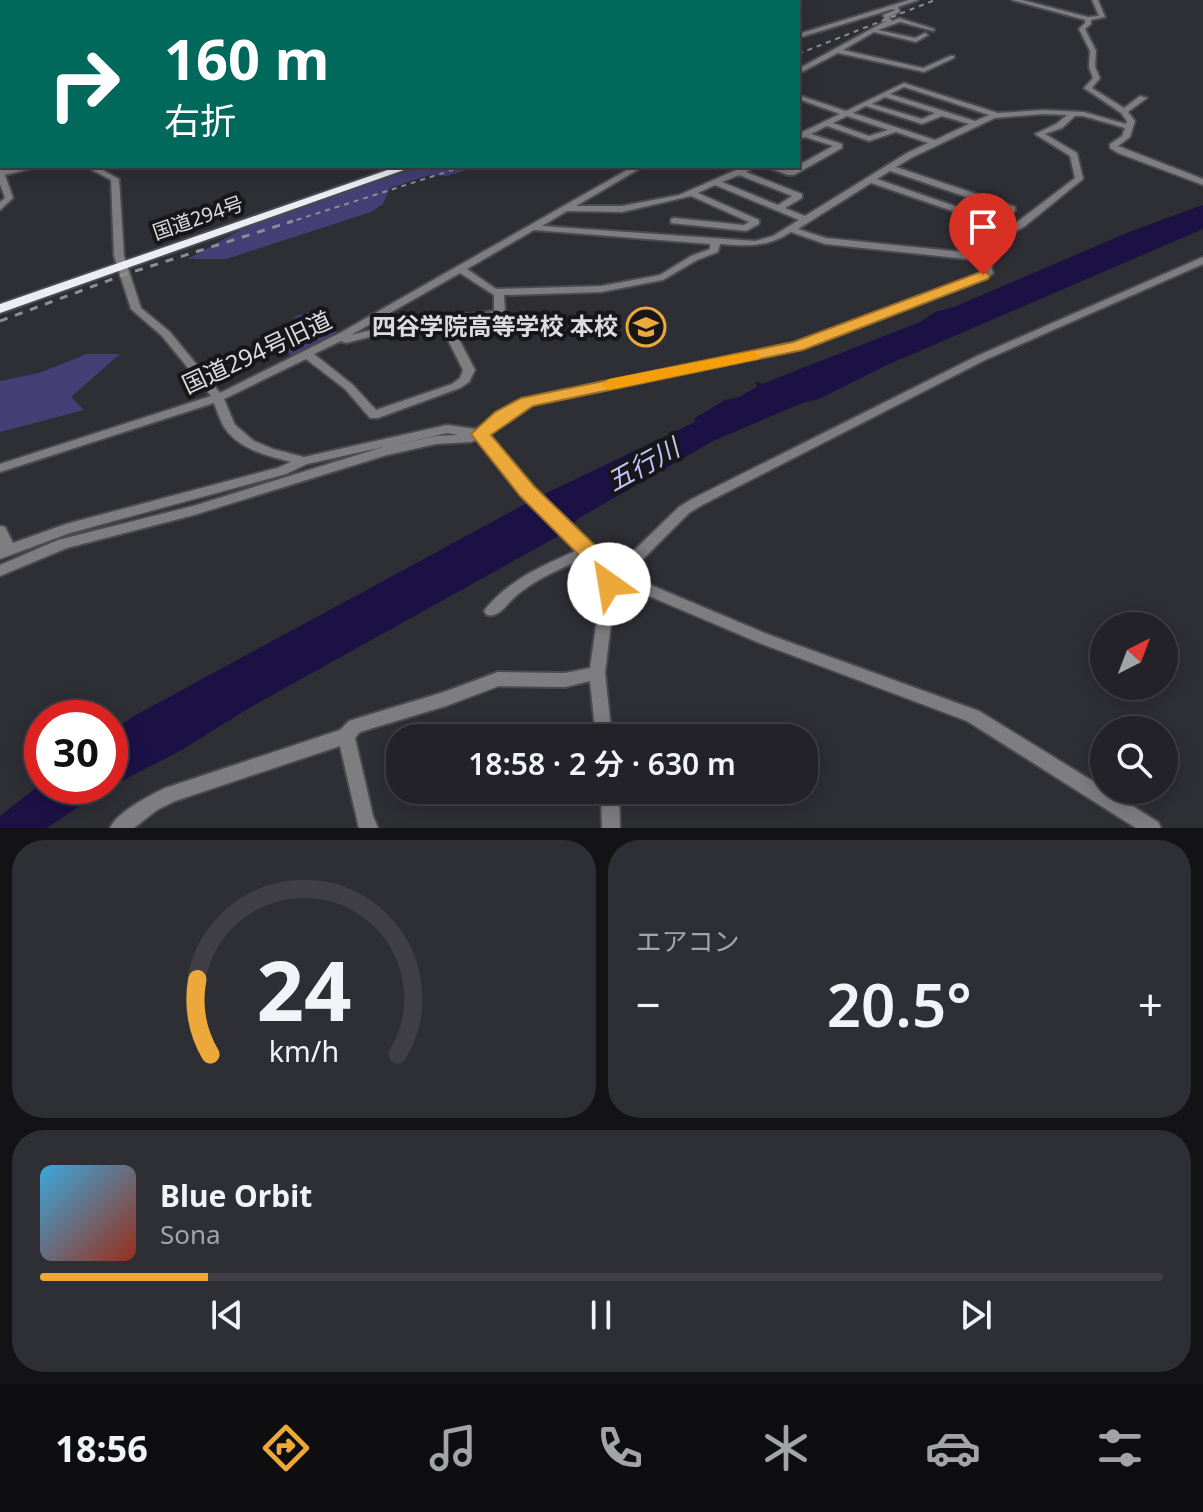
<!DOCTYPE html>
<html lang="ja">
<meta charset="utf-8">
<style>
:root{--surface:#222228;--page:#2e2f34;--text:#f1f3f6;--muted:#a2a4a8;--line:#3f3f45;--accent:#eca93a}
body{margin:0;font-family:"Noto Sans","Noto Sans JP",sans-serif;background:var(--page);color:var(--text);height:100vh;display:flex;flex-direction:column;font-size:30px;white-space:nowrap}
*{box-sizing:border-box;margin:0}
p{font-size:26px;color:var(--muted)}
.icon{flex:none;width:44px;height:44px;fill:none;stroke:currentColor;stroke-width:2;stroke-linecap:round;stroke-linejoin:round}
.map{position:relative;height:828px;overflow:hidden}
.side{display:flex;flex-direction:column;gap:12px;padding:12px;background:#131316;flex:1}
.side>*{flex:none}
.hud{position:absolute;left:0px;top:0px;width:800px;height:168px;box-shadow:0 4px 20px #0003,0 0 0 2px var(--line);background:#00695c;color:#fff;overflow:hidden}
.needle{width:52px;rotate:42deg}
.fabs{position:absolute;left:1090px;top:612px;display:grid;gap:16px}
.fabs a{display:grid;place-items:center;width:88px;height:88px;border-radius:50%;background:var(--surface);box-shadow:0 4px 20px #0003,0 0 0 2px var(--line);font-size:40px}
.speed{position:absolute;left:24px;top:700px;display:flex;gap:16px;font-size:40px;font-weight:700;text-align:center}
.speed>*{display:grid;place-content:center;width:104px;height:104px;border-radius:50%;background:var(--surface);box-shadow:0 4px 20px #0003,0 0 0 2px var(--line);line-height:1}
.speed .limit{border:12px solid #d22;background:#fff;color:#111}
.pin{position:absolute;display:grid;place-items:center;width:68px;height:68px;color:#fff;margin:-82px -34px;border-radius:50% 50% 50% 0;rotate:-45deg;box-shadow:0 0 8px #0007}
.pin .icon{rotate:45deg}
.me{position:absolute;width:88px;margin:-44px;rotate:328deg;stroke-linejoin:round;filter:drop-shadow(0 0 6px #0008)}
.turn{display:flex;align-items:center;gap:28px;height:168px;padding:0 32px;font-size:36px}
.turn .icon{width:104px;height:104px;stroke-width:2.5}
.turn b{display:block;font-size:56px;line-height:68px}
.big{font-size:60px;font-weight:600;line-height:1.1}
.side .tile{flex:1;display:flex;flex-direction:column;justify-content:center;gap:12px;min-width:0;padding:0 28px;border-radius:32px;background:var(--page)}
.side .dial{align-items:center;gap:0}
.dial svg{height:208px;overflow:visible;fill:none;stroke:var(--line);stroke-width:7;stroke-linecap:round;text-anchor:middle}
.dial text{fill:var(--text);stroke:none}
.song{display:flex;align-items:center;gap:24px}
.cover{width:96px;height:96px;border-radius:12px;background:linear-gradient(135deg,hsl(200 70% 55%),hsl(10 70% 35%))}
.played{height:8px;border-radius:4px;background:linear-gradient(90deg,var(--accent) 15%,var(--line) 15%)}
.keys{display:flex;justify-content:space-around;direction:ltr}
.heat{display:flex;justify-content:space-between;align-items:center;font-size:44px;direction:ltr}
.side .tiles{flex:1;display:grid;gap:12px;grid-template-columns:1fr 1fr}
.tile:last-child{grid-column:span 2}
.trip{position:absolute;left:386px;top:724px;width:432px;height:80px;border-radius:32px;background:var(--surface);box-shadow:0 4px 20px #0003,0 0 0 2px var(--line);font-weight:600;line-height:80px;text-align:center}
.tab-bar{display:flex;height:128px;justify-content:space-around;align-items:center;background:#0e0e10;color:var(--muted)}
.tab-bar .icon{width:56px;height:56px}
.tab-bar .selected{color:var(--accent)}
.tab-bar b{font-size:36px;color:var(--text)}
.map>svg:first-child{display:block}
</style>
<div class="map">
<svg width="1203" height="828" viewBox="0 0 1203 828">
<rect width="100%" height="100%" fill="#2e2e35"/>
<path fill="#443f75" d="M423 166H480L447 176 430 175 390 188 383 204 371 212 226 259H188L255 222Z
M317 310 321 321 339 334 292 358 274 333 296 324 295 316Z
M87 354H120L71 397 84 410 0 432V381L39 373Z"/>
<path fill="#1c1145" d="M1203 205V229L887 365 819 399 802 403 713 441 579 518 562 534 249 708 180 751 102 791 47 828H0V816L42 783V786H110V733L134 716 538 497 695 422V418L725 400 739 397 757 387 755 381 762 384 920 322 935 312 954 307 1129 232Z"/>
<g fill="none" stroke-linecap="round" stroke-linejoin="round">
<path fill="#1c1145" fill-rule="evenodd" d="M396 0H410L395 2Z
M0 108H2V114H0Z"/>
<g stroke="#4a4a50" stroke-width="4">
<path id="minor" d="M3 0H11L1 3Z
M909 0H918L898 7 900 12 889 17 892 21 899 18 934 29V31L900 22 878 30 915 38 925 33 928 35 916 42 874 32 843 50 923 68 950 56H954V58L924 72 838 53 798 74V69L884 22 886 21 883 15 895 10 893 9 798 38V34Z
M1012 0H1022L1088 17 1099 16 1092 0H1098L1105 17 1091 20V24L1085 29 1096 51 1095 67 1100 78 1092 88 1124 108 1140 96 1147 98 1128 112 1135 121 1130 137 1118 146 1203 179V185L1118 153 1110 148V144L1122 136 1125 128 1083 116H1075L1062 128 1045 134 1077 153 1083 179 1025 226 974 254 989 258 993 273 991 275 801 348 531 405 486 434 532 488 605 559 611 569 614 570 679 507 692 499 977 356 1203 257V264L985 360 702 505 689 513 627 575 767 634 979 711 1104 788V790H1107L1158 822 1161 828H1136L967 721 757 642 616 582 605 673 612 738H596L590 681 565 687 499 686 446 706 360 732 355 738 373 816 378 828H359L358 824 340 746 175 801 157 810 134 828H110C117 812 149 796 165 788L340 730 349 721 355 719 444 692 498 672 565 673 590 668 602 584 600 575 586 558C562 568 537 578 517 595 507 603 500 618 487 615L484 611 487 607C512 578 544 565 578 550L522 494 478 439 471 442 436 444 387 455 194 515 67 548 0 576V565L58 540 193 506 383 447 307 464 286 474 70 533 0 559V526L5 527 13 543 66 524 277 468 291 462C267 456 238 449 224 427 220 420 217 411 214 403L0 472V464L211 396 162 336 131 309 114 256 111 180 85 166H95L119 179 124 256 141 308 170 332 220 393 340 333 634 166H644L576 206H622L679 195 745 166H756L746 172 802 194V198L785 208 805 216 907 153 928 143 896 132 869 141 827 126 811 134 842 144V148L794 175H788L769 168 768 166H780L790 170 833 146 805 137 798 139V134L840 114 798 99V95L846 111 904 83 998 113 1043 110 1084 112 1126 124 1127 121 1121 113 1084 88 1093 78 1089 67 1090 51 1079 29 1085 23V20ZM904 87 989 115 975 121 890 94ZM885 97 935 113 922 119 872 104ZM866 106 922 124 942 116 969 124 935 140 853 113ZM1043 114 1067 115 1056 124 1035 134 1070 156 1075 178 1012 226 1000 222 1015 211V207L896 167 913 157 995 118ZM847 116 888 130 869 136 833 123ZM890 171 1005 210 992 219 877 179ZM739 175 792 196 778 205 722 182ZM871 183 1005 229 962 252 826 238 798 229ZM715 185 799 220 773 236 755 241 542 226 567 211 622 212 691 196 749 222 744 225 674 218 671 219V223L746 231 759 224V220L698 193ZM534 230 710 244V249L691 256 660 275 601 286 496 289 467 269ZM791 232 825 244 977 260 981 262 983 272 794 343 523 399 476 429 447 425 304 457 273 449 254 441 235 425 224 399 306 359 345 389 370 418H378L460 388 469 382 475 370 450 322 501 316 505 311 504 295 601 292 663 280 697 260 718 252 720 244C748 246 766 248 791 232ZM460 273 494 295V311L408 321 351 335ZM440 324 463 370 460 378 452 384 376 410 353 385 314 354 341 341 346 343 408 327ZM447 433 459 435 436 436 391 446Z
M0 20H2V24H0Z
M2 36V40L0 41V37Z
M0 49 2 50V55L0 54Z
M0 144H2V149H0Z
M24 166H41L5 175 13 198 0 210V202L5 198 0 184V170Z
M601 790H619L620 828H602Z"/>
</g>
<g stroke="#4a4a50" stroke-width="4">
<path id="highway" d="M699 0H708L698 2Z
M399 166H415L0 313V304Z"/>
</g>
<use href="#minor" fill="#7e7e81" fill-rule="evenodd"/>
<use href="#highway" fill="#ececf5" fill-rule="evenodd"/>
<path stroke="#8d8d93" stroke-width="2" stroke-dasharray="5 5" stroke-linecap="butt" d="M798 54 935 0
M287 223 465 166"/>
<path stroke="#8d8d93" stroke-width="3" stroke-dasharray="8 8" stroke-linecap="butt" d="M0 321 126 274 293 221"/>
</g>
<path fill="#eca93a" stroke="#996e26" stroke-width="2" d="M983 271 990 275 988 279 803 350 533 406 491 435 534 486 607 557 618 574 620 584 616 590 609 592 601 590 592 568 520 496 471 434 495 412 521 398 793 342Z"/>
<path fill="#f59e0b" d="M753 351 761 356 759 359 609 390 601 385 609 379Z"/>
<defs>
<g id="school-ring" transform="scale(2)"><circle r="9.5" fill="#17171a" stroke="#eca93a" stroke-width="1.5"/><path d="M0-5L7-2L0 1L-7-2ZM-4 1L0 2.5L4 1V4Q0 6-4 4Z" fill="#eca93a"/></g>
</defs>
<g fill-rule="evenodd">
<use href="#school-ring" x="646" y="327"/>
</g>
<g text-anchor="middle" stroke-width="8" stroke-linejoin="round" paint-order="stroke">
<g font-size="20" fill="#dcdce0" stroke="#17171a">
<text transform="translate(198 218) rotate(-19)" y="7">国道294号</text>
</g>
<g font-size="24" font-weight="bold" fill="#dcdce0" stroke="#17171a" text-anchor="end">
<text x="618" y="335">四谷学院高等学校 本校</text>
</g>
<g font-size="24" fill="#dcdce0" stroke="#17171a">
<text transform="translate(257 353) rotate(-25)" y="8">国道294号旧道</text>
</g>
<g font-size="26" font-style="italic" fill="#c4c2f7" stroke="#17171a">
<text transform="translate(643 465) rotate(-29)" y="9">五行川</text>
</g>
</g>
</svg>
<div class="fabs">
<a><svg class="needle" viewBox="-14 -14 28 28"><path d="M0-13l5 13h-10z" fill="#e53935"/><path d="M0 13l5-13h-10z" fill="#a2a4a8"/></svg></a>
<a><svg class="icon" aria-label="search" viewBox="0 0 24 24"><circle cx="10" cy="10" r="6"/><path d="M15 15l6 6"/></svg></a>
</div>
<div class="speed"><div class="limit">30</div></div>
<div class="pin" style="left:983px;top:275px;background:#d93025"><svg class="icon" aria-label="arrive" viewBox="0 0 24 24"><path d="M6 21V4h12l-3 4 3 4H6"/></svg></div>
<svg class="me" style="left:609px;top:584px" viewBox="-20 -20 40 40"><circle r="19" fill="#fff"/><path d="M0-13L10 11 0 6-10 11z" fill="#eca93a"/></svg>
<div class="trip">18:58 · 2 分 · 630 m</div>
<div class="hud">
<div class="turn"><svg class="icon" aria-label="right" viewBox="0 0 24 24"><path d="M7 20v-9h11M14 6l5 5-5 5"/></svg><div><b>160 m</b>右折</div></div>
</div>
</div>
<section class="side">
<div class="tiles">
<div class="tile dial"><svg viewBox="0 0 100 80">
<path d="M14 69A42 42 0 1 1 86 69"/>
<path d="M14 69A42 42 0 0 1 9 40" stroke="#eca93a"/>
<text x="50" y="56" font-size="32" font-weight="700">24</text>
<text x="50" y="72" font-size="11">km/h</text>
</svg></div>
<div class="tile"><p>エアコン</p>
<div class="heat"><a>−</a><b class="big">20.5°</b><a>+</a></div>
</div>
<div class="tile">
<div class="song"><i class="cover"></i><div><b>Blue Orbit</b><p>Sona</p></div></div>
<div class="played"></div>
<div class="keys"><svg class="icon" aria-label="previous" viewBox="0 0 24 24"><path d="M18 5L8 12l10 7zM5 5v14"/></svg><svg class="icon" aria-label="pause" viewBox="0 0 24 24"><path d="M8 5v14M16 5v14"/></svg><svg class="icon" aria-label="next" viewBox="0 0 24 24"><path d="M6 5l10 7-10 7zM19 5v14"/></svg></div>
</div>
</div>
</section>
<nav class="tab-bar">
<b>18:56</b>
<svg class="icon selected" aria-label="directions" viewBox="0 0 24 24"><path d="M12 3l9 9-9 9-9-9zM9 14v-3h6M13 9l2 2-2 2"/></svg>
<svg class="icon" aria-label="music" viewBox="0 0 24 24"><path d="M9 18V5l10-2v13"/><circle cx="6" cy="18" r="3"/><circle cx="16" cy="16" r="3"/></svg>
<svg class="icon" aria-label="phone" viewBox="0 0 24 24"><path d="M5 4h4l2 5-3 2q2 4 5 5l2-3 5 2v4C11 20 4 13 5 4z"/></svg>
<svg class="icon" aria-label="climate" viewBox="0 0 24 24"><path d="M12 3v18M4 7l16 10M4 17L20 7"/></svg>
<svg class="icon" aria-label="car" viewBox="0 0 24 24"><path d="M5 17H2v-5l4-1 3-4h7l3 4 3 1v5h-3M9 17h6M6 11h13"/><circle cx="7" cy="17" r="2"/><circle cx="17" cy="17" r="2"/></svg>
<svg class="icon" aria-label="filters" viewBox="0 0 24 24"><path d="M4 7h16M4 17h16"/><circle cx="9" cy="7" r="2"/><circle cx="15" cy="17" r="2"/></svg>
</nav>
